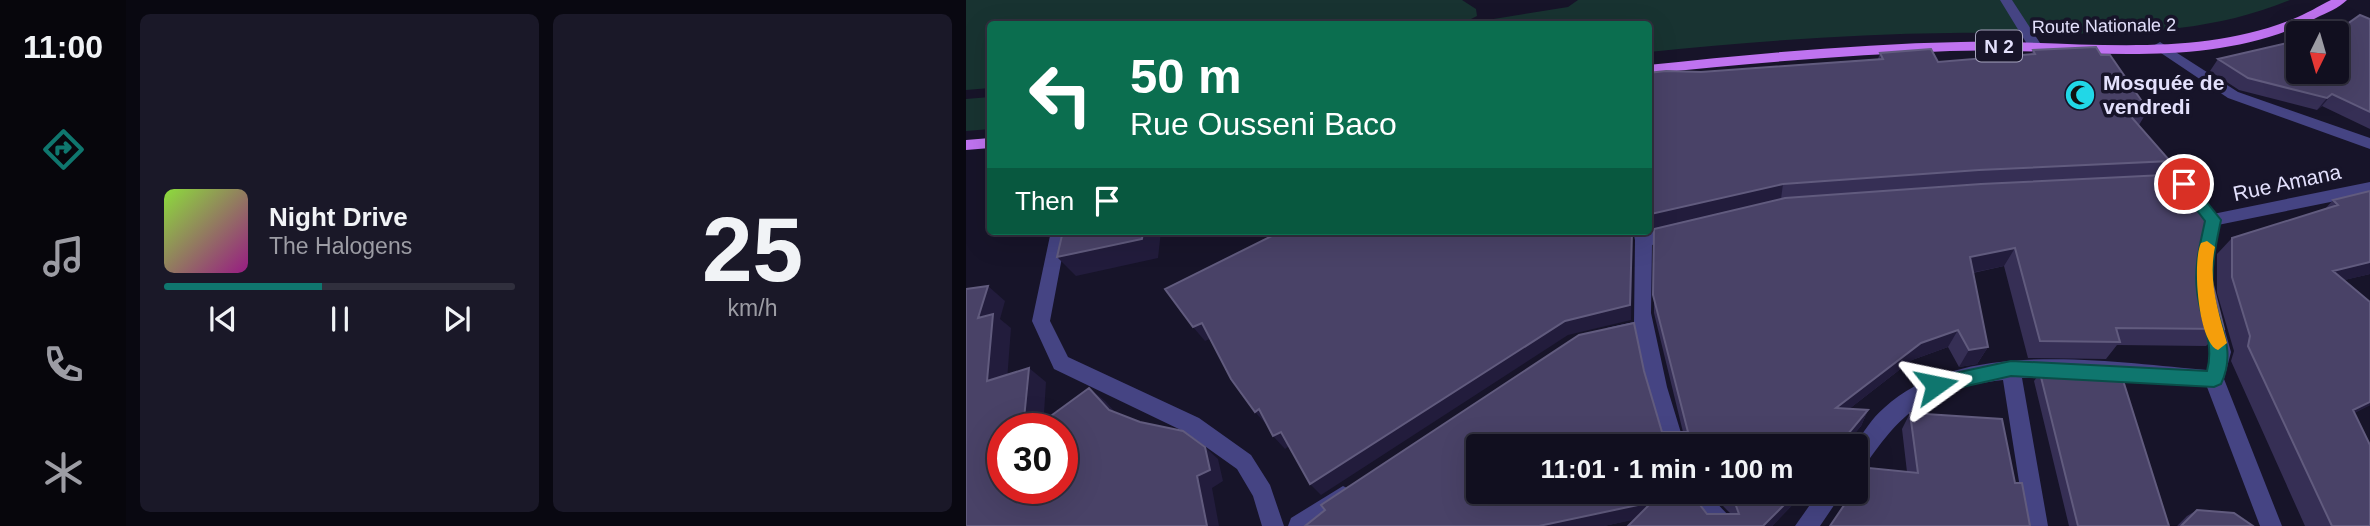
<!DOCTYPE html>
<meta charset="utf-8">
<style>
:root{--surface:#110f1f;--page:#1a1828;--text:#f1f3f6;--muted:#9c9ca4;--line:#302f3d;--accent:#0f766e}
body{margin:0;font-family:Arial,sans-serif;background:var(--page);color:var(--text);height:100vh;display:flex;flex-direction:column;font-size:26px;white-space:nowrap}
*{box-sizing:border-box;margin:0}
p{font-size:23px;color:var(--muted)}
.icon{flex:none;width:38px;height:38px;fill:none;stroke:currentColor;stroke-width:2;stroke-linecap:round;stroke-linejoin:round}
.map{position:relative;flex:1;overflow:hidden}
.sheet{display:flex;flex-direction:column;gap:14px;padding:14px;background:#090811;width:840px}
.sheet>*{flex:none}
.hud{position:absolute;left:21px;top:21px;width:665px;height:214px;border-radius:7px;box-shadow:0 7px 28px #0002,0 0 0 2px var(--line);background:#0b6e4f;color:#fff;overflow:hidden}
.needle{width:46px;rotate:185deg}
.fabs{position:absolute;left:1320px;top:21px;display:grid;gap:14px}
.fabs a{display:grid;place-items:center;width:63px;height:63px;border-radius:7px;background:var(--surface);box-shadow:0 7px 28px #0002,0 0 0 2px var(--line);font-size:35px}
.speed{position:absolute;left:21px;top:413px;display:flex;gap:14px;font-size:35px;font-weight:700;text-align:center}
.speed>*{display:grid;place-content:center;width:91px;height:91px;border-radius:50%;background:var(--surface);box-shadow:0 7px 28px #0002,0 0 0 2px var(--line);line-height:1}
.speed .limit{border:10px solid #d22;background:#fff;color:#111}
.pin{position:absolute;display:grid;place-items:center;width:60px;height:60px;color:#fff;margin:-30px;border:4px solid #fff;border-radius:50%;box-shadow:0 2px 7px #0007}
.me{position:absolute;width:77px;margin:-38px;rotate:78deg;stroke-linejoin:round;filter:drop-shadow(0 0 5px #0008)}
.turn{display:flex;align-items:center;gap:24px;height:147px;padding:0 28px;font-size:32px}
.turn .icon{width:91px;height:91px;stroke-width:2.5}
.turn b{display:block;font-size:49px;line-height:60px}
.then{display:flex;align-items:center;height:66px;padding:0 28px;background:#0003;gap:14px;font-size:26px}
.sheet .widget{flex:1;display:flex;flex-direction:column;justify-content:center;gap:10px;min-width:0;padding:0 24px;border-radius:10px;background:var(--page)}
.sheet .dial{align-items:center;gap:0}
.dial b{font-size:91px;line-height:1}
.song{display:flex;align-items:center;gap:21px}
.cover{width:84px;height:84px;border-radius:10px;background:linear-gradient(135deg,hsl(90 70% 55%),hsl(310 70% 35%))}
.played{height:7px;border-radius:4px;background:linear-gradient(90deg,var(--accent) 45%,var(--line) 45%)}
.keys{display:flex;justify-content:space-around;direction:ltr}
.sheet .tiles{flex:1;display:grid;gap:14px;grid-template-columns:repeat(2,1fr)}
.trip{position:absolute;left:500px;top:434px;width:402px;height:70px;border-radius:7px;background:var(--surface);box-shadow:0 7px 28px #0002,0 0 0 2px var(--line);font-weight:700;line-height:70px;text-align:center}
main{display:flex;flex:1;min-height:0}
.dock{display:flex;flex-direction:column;width:126px;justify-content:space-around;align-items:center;background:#07060c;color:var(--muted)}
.dock .icon{width:49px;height:49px}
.dock .active{color:var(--accent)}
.dock b{font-size:32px;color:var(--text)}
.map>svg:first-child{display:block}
</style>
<main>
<nav class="dock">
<b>11:00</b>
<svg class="icon active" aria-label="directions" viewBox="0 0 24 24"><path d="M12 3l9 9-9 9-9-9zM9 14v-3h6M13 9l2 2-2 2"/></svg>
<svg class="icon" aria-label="music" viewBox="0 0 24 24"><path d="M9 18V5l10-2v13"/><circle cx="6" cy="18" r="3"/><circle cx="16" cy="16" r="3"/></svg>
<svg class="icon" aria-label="phone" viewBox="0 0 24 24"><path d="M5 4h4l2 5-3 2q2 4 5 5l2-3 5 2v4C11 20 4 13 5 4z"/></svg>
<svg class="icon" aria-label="climate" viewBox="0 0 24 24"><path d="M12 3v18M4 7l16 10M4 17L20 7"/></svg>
</nav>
<section class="sheet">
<div class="tiles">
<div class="widget">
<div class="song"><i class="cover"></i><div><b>Night Drive</b><p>The Halogens</p></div></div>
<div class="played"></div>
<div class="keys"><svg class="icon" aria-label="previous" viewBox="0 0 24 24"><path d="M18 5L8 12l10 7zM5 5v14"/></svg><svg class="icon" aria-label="pause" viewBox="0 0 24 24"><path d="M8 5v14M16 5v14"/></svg><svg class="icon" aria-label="next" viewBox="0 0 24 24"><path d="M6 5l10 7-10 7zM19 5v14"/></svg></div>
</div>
<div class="widget dial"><b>25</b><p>km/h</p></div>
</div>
</section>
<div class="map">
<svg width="1404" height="526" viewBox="0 0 1404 526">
<rect width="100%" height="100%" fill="#171429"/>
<path fill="#183331" d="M0 0H496L510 9 511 16 501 21 479 24H24V88L0 90Z
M612 0H1324C1216 45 1097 31 984 33 883 34 782 42 683 52L682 24H497L602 7Z
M24 97V129L0 131V99Z"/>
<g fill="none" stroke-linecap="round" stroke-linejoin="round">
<path fill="#454483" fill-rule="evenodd" d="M1034 0H1046L1076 46 1074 49H1064Z
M1194 42 1272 92 1404 138V149L1262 98 1189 49 1187 46Z
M1404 182V194L1247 226 1239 220 1247 214Z
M709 227 717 233 715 238 686 245 685 313 701 387 719 446H699L681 387 671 337 648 342 641 340 639 334 641 328 668 322 669 240 667 231 682 229 684 232Z
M85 231H101L84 321 102 357 233 418 285 455 304 485 318 526H296L287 496 271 469 219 432 88 369 66 321Z
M1245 305 1252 308 1254 313 1265 352 1258 379 1316 526H1294L1241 387 1126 378H1056L1082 526H1060L1037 380C964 389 939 407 898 467L891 470V446H888C897 433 906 418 918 408 995 337 1145 362 1241 370L1245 352 1236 313 1238 308Z
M377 486 385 490 388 497 385 504 353 526H322L325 518Z
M715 492H740L765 518 768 526H742Z
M853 492H877L854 526H829Z"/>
<path fill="#bf73f0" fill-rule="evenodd" d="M1365 0H1381C1373 8 1360 13 1350 18 1239 75 1102 46 984 51 883 55 783 63 682 74V65C786 54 891 44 995 42 1104 39 1223 61 1327 19 1340 14 1353 6 1365 0Z
M24 138V148L0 150V140Z"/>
</g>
<path fill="#362f55" d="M1404 19V129L1356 106 1351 110 1273 90 1244 71 1252 59 1324 45Z
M1130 47 1135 55H1144L1182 110 1173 125 1204 161 1194 175 1218 174 1248 217 1244 273 1258 329 1240 346 1151 345 1140 359 1062 358 1038 266 1007 273 1022 347 1011 364 993 367 982 347 946 360 883 409 902 410 895 426 878 446H513V492H724L741 514H765L743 492H839L806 526H662L669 519 638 526H339L359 510 355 505 613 335 668 323 678 371 696 432H717L688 313V229L715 222 685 229 682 227V73L700 71 735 72 912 59 914 53 965 49 972 62 1065 54 1067 50Z
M1404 191V274L1378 280 1404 302V405L1388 413 1404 526H1339L1265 361 1268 351 1251 293V254L1266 238 1359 209 1367 200Z
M1074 373 1203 526H1103L1068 381Z
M944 413 1049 483 941 472 936 429Z
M1231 510 1287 526H1211L1221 516Z"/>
<path fill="#221c3c" d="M1366 94 1356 106 1351 110 1361 98Z
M817 184 815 199 685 229V214Z
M177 231H195L192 258 110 276 91 257Z
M296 231H319L298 235Z
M666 231H667L665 320 602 335 355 495 344 484Z
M1049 248 1038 266 995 275 1004 257Z
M1404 262V274L1349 287 1367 271Z
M22 286 39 301 34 319 45 328 40 394 21 381 12 318Z
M236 323 248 337 239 341 227 327Z
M992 330 982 347 946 360 864 424 870 408 955 343Z
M1022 347 1011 364 993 367 1003 350Z
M63 368 80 382 77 429H57Z
M123 388 139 401 159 423 143 410Z
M1404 402V405L1366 424 1387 410Z
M293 409 304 422 301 425 289 412Z
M902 410 895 426 878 446H872Z
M315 432 326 444 319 449 307 436Z
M239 447 252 459 257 481 246 488 253 526H241L231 476Z
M831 492H839L806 526H797Z
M686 502 687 516 638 526H573Z"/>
<path fill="#494267" stroke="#615b7e" stroke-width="2" d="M1394 15 1404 19V112L1366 94 1361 98 1282 78 1252 59 1321 43 1324 45 1332 43V72H1370V33H1360L1374 29Z
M1130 47 1135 55H1144L1182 110 1160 111 1204 161 1013 170 817 184 685 214 682 212V73L700 71 735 72 917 59 914 53 965 49 972 62 1069 54 1067 50Z
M1218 174 1248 217 1244 273 1258 329 1150 328 1154 342 1074 341 1049 248 1004 257 1022 347 1003 350 992 330 955 343 870 408 902 410 872 446H513V492H724L741 514H773L769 503 759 492H831L797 526H662L686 502 573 526H339L359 510 355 505 613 335 668 323 678 371 696 432H722L687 295 688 229 819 198 1015 184Z
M1404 191V262L1367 271 1404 302V402L1387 410 1404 445V526H1366L1282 346 1284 336 1266 277V238L1372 205 1367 200Z
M97 231H177L176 239 91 257Z
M316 231H666L664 305 599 321 344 484 315 432 307 436 293 409 289 412 265 379 236 323 227 327 199 289Z
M22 286 12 318 27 314 21 381 63 368 57 429H37V488H96V429H67L123 388 143 410 174 422 217 431 239 447 244 470 231 476 241 526H0V289Z
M1074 373 1155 374 1203 526H1112Z
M944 413 1036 419 1049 483H1056L1064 526H864L887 492H891V486L903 468 952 473Z
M1231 510 1268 513 1287 526H1215Z"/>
<path fill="#0f766e" stroke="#0a4d48" stroke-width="2" d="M1218 179 1223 180 1255 220C1250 244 1245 265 1247 290 1251 326 1272 347 1255 384L1248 387 1045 376 970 393 964 390 961 385 964 379 970 377 1045 361 1241 371C1249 342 1234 320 1231 291 1228 266 1234 245 1239 221L1211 184Z"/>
<path fill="#f59e0b" d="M1241 241 1249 247C1242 280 1252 311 1261 343L1252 350C1232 343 1226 261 1235 243Z"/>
<defs>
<g id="mosque-disc" transform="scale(1.575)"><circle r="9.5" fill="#21d7e7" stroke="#171429"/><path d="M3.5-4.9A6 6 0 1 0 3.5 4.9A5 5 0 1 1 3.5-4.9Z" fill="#111"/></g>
</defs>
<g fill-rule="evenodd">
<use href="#mosque-disc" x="1114" y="95"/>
</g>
<g text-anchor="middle" stroke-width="7" stroke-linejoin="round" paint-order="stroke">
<g font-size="18" fill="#e3e0fc" stroke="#171429">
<text transform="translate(1138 26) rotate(-1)" y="6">Route Nationale 2</text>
</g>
<rect fill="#171429" stroke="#a6a3bd" stroke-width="2" x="1010" y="30.5" width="46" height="31" rx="5"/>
<g font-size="19" font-weight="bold" fill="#e3e0fc">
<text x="1033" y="53">N 2</text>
</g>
<g font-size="21" font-weight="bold" fill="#e3e0fc" stroke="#171429" text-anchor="start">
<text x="1137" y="90">Mosquée de<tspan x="1137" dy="24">vendredi</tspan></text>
</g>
<g font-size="21" fill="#e3e0fc" stroke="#171429">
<text transform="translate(1321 183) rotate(-12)" y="7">Rue Amana</text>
</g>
</g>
</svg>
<div class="fabs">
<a><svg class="needle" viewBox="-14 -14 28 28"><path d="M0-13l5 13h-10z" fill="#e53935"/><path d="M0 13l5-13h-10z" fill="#9c9ca4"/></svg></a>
</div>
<div class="speed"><div class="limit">30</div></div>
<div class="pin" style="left:1218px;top:184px;background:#d93025"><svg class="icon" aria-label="arrive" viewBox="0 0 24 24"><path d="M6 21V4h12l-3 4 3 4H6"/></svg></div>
<svg class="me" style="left:970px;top:385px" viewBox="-20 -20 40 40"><path d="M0-17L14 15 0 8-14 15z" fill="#0f766e" stroke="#fff" stroke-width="4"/></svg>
<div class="trip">11:01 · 1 min · 100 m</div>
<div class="hud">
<div class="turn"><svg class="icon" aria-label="left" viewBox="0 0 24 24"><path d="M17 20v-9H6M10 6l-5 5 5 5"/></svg><div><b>50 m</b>Rue Ousseni Baco</div></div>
<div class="then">Then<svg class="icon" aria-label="arrive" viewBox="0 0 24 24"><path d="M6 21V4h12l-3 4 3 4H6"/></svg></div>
</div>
</div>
</main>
